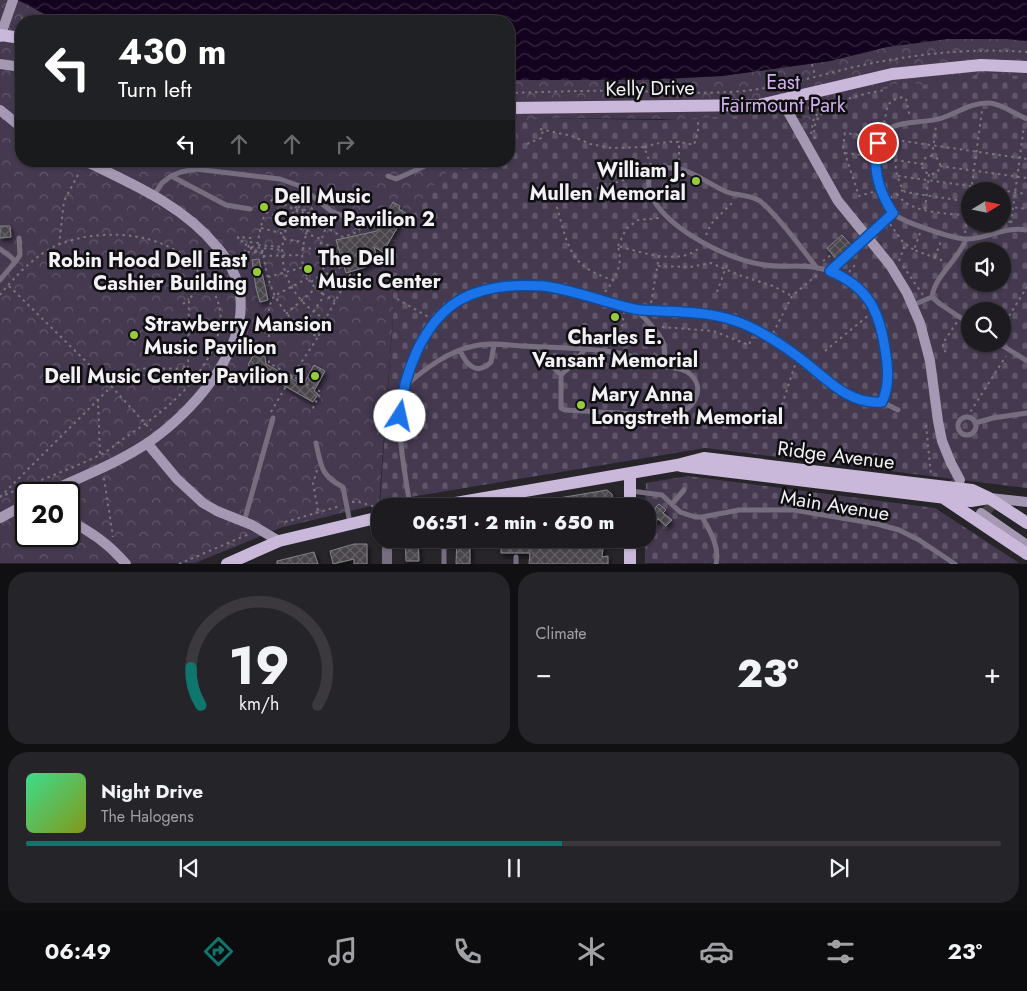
<!DOCTYPE html>
<meta charset="utf-8">
<style>
:root{--surface:#1d1b20;--page:#252429;--text:#f1f3f6;--muted:#a0a1a5;--line:#3b393e;--accent:#0f766e}
body{margin:0;font-family:Jost,sans-serif;background:var(--page);color:var(--text);height:100vh;display:flex;flex-direction:column;font-size:19px;white-space:nowrap}
*{box-sizing:border-box;margin:0}
p{font-size:16px;color:var(--muted)}
.icon{flex:none;width:28px;height:28px;fill:none;stroke:currentColor;stroke-width:2;stroke-linecap:round;stroke-linejoin:round}
.map{position:relative;height:564px;overflow:hidden}
.panel{display:flex;flex-direction:column;gap:8px;padding:8px;background:#100f12;flex:1}
.panel>*{flex:none}
.hud{position:absolute;left:15px;top:15px;width:500px;height:152px;border-radius:20px;box-shadow:0 1px 4px #0004,0 0 0 1px var(--line);background:#202124;color:#fff;overflow:hidden}
.needle{width:32px;rotate:80deg}
.controls{position:absolute;left:961px;top:182px;display:grid;gap:10px}
.controls a{display:grid;place-items:center;width:50px;height:50px;border-radius:50%;background:var(--surface);box-shadow:0 1px 4px #0004,0 0 0 1px var(--line);font-size:25px}
.speed{position:absolute;left:15px;top:482px;display:flex;gap:10px;font-size:25px;font-weight:700;text-align:center}
.speed>*{display:grid;place-content:center;width:65px;height:65px;border-radius:50%;background:var(--surface);box-shadow:0 1px 4px #0004,0 0 0 1px var(--line);line-height:1}
.speed .limit{border:2px solid #111;border-radius:8px;background:#fff;color:#111}
.pin{position:absolute;display:grid;place-items:center;width:42px;height:42px;color:#fff;margin:-21px;border:2px solid #fff;border-radius:50%;box-shadow:0 1px 5px #0007}
.me{position:absolute;width:55px;margin:-28px;rotate:10deg;stroke-linejoin:round;filter:drop-shadow(0 0 4px #0008)}
.turn{display:flex;align-items:center;gap:18px;height:105px;padding:0 20px;font-size:22px}
.turn .icon{width:65px;height:65px;stroke-width:2.5}
.turn b{display:block;font-size:35px;line-height:42px}
.lanes{display:flex;align-items:center;height:48px;padding:0 20px;background:#0003;justify-content:center;gap:25px;direction:ltr}
.lanes .off{opacity:.35}
.big{font-size:38px;font-weight:800;line-height:1.1}
.panel .card{flex:1;display:flex;flex-direction:column;justify-content:center;gap:8px;min-width:0;padding:0 18px;border-radius:20px;background:var(--page)}
.panel .dial{align-items:center;gap:0}
.dial svg{height:130px;overflow:visible;fill:none;stroke:var(--line);stroke-width:7;stroke-linecap:round;text-anchor:middle}
.dial text{fill:var(--text);stroke:none}
.song{display:flex;align-items:center;gap:15px}
.cover{width:60px;height:60px;border-radius:8px;background:linear-gradient(135deg,hsl(150 70% 55%),hsl(70 70% 35%))}
.played{height:5px;border-radius:2px;background:linear-gradient(90deg,var(--accent) 55%,var(--line) 55%)}
.keys{display:flex;justify-content:space-around;direction:ltr}
.heat{display:flex;justify-content:space-between;align-items:center;font-size:28px;direction:ltr}
.panel .tiles{flex:1;display:grid;gap:8px;grid-template-columns:1fr 1fr}
.card:last-child{grid-column:span 2}
.trip{position:absolute;left:371px;top:498px;width:285px;height:50px;border-radius:20px;background:var(--surface);box-shadow:0 1px 4px #0004,0 0 0 1px var(--line);font-weight:800;line-height:50px;text-align:center}
.tabs{display:flex;height:80px;justify-content:space-around;align-items:center;background:#0c0b0d;color:var(--muted)}
.tabs .icon{width:35px;height:35px}
.tabs .current{color:var(--accent)}
.tabs b{font-size:22px;color:var(--text)}
.map>svg:first-child{display:block}
</style>
<div class="map">
<svg width="1027" height="564" viewBox="0 0 1027 564">
<defs>
<pattern id="forest-crowns" width="20" height="18" patternUnits="userSpaceOnUse" patternTransform="scale(1.25)"><rect width="20" height="18" fill="#453950"/><path d="M2 6a3 3 0 1 1 6 0M12 15a3 3 0 1 1 6 0" fill="none" stroke="#60566a"/></pattern>
<pattern id="cemetery-stones" width="16" height="16" patternUnits="userSpaceOnUse" patternTransform="scale(1.25)"><rect width="16" height="16" fill="#453950"/><path d="M2 7V4a2 2 0 0 1 4 0v3zM10 15v-3a2 2 0 0 1 4 0v3z" fill="#60566a"/></pattern>
<pattern id="water-waves" width="16" height="10" patternUnits="userSpaceOnUse" patternTransform="scale(1.25)"><rect width="16" height="10" fill="#13031f"/><path d="M0 5q4-4 8 0t8 0" fill="none" stroke="#362840"/></pattern>
<pattern id="building-cross-hatch" width="8" height="8" patternUnits="userSpaceOnUse" patternTransform="scale(1.25)"><rect width="8" height="8" fill="#49454c"/><path d="M0 0l8 8M0 8l8-8" fill="none" stroke="#646066"/></pattern>
<filter id="shadow"><feDropShadow dx="2" dy="3.5" stdDeviation="2.5" flood-color="#0009"/></filter>
</defs>
<rect width="100%" height="100%" fill="#27242a"/>
<path fill="url(#forest-crowns)" fill-rule="evenodd" d="M0 0H18L50 17 71 21H21V161H459L436 183 390 278 394 303 379 504 280 528 195 563H0ZM26 494H69V536H26Z
M947 39H1007L1027 41V80L844 97 838 100 817 117 810 133 800 114 782 124 676 119 534 118 509 127V80H643L722 76 830 61 887 47Z"/>
<path fill="url(#cemetery-stones)" fill-rule="evenodd" d="M986 73 1027 77V488L705 448 380 502 394 303C392 289 389 275 391 261 397 220 430 188 459 161H509V127L534 118 660 120 773 114 813 120 844 96 898 84 908 82 922 85ZM970 191H1002V224H970ZM970 251H1002V284H970ZM970 311H1002V344H970Z
M688 476 935 508 1019 563H645V539H648V506H645L646 483Z"/>
<path fill="url(#water-waves)" d="M18 0H1027V41L1007 39H947L887 47 830 61 722 76 643 80H509V21H71L50 17Z"/>
<path fill="url(#building-cross-hatch)" stroke="#848188" filter="url(#shadow)" d="M393 202 400 206 399 209 406 213 383 252 374 247 378 261 366 265V267L346 273 336 240 377 231Z
M0 226H10L11 237 0 238Z
M842 235 851 245 836 259 827 248Z
M259 259 268 300 260 302 256 288 252 260Z
M253 345 264 351 266 364 303 385 314 365 325 371 314 391 318 394 313 402 248 365 254 354 250 352Z
M607 490 612 494 613 506H536L535 502Z
M659 504 666 510 663 513 672 520 666 526 658 519 653 525 648 520 656 511 655 508Z
M405 539H418L419 561H406Z
M457 539H470V564H456Z
M501 539H604L602 557 608 556V564H529L530 553H501Z
M354 544H367V564H354V559L333 564 330 551Z
M314 552 318 564H277V561Z"/>
<g fill="none" stroke-linecap="round" stroke-linejoin="round">
<path stroke="#464348" stroke-width="10" stroke-dasharray="10 5" stroke-linecap="butt" d="M953 479 962 492
M973 496 992 514"/>
<path stroke="#79767b" stroke-width="2" stroke-dasharray="2.5 4" stroke-linecap="butt" d="M21 18 28 21
M812 64 815 76
M509 93C549 92 589 90 630 91 670 92 711 95 751 90 792 85 832 71 873 63 923 53 976 48 1027 52
M808 107 813 115
M812 114 821 108 831 105
M884 123C888 107 885 101 903 97L906 99 910 117
M540 129 572 136 590 144 612 148 644 147
M811 134 814 117 823 110 826 112
M815 139C807 104 859 95 884 90
M889 139 1027 159
M897 140C894 157 894 177 905 192L970 202
M527 144 541 138 543 130
M845 153 870 156
M922 165a9 9 0 1 1 18 0a9 9 0 1 1-18 0Z
M932 156 936 126
M882 158 921 164
M679 161V141
M651 165 644 147C664 141 675 140 694 145L698 132V121
M940 166 1027 178
M898 176 1027 194
M971 191 982 111
M873 192 859 196 843 148 845 133 874 137
M897 194C910 214 948 213 970 216
M273 198 343 237C352 234 360 233 362 223
M302 198 316 213C296 249 294 281 335 301
M890 198 903 190
M1002 206 1027 209
M296 209 307 215 308 213 298 208 299 207 315 215
M925 209 929 174
M266 212 289 222
M313 219 322 223 323 222 317 219 318 217 328 223C315 252 314 269 344 287
M1002 221 1010 222
M288 223 306 231
M1011 223 1024 126
M890 224 903 242 914 250
M261 228 284 234
M305 233 321 239
M920 233 914 250 944 261
M965 233 970 201
M706 235 711 224 734 201
M284 239 303 242
M320 243 337 248
M59 245 64 201 80 171
M258 245 283 247
M618 246 626 229 638 220 659 218
M251 247V250L263 251C267 289 281 318 316 336L352 271
M251 247 282 250
M338 247 339 257 343 265
M302 248 319 249
M263 253 248 252 249 242 258 243C260 226 265 208 276 194L295 205 296 204 279 194V193L298 203C293 214 287 224 284 236 276 272 296 304 327 320L318 337
M240 256 245 253 246 242 239 241 238 237 252 238
M263 256 302 255
M935 257 941 241
M823 261 831 255
M899 261 905 245
M320 262 339 257
M658 266 690 267 711 263 739 275 773 286 792 296
M903 266 923 295
M849 272 855 265
M268 277 304 267
M308 278 274 296 269 307V363L321 392 312 410
M330 278 342 265
M614 280C566 267 568 242 555 201L644 174
M311 282 325 272
M9 286 111 386 151 430
M605 292C616 278 623 265 618 246 640 252 680 266 699 248
M717 292 728 262
M321 294 333 280
M0 295C15 276 37 253 60 244 96 230 145 231 178 252 186 257 193 266 200 273 212 285 223 305 220 324 218 345 203 368 190 384 171 406 147 423 123 439 115 445 107 452 98 456 66 471 32 483 0 497
M397 299 432 319
M651 303 659 256
M183 304 189 299
M286 314 316 288
M662 327 713 331 749 345 752 337
M1002 327 1027 287
M302 328 324 296
M773 333 792 296 818 274
M619 346 624 313
M825 351 870 314
M946 352 943 349V343L957 322
M183 366 196 375
M291 378 318 337
M98 399 100 454
M271 412 286 386
M778 417 795 365
M967 417 1006 356
M926 425 931 475
M317 470 313 483 318 511
M104 478 113 537
M0 497 126 372 147 368 188 369 189 299 207 281
M352 502H359L372 506 380 505
M285 522 340 506
M179 564 249 534"/>
<path stroke="#766e7f" stroke-width="5" d="M1027 119C1014 114 1003 104 989 103 973 102 957 113 942 118 917 126 883 115 877 149 875 160 875 172 878 183 881 195 888 212 900 218 911 224 956 240 968 239 989 238 1005 226 1027 230
M171 176 226 205 250 209
M388 176 396 179 425 166 432 161
M154 195 162 183 171 176 181 172 196 169 280 179 300 186 331 211 346 217
M0 249 11 257 15 262 0 280
M15 262 20 255 19 238
M830 271 893 213
M932 297C935 275 958 261 966 239
M932 297 940 304 970 324
M913 305 932 297
M636 309C652 327 672 340 662 366
M1000 344 1027 361
M460 350C466 365 477 376 491 362L494 345
M561 375 576 361 585 349
M405 386C425 369 448 351 474 346 489 342 507 345 523 346 554 348 587 347 618 353 633 356 647 362 661 366 670 368 683 367 690 374 708 390 691 412 673 416L565 410 561 408V375L532 347
M882 402 898 410
M958 426a9 9 0 1 1 18 0a9 9 0 1 1-18 0Z
M975 423 993 418 1027 413
M316 443C321 466 321 476 343 487L350 523
M631 491 662 495 680 512 695 517H702L739 510H794L877 524 899 530 919 540 955 564
M672 504 684 490
M410 506C406 480 399 443 399 416 400 404 404 392 407 380 424 319 465 282 530 285 554 286 577 292 600 298 612 302 624 307 636 309 645 311 654 310 662 311 691 313 720 313 747 326 766 334 782 345 798 357 824 376 847 406 882 402 890 382 888 363 884 342 878 303 858 276 818 268 802 264 782 268 765 265 729 260 671 231 653 199 648 189 646 179 653 171 682 159 702 182 727 192 737 196 750 194 760 201 778 215 802 249 817 268
M702 517C710 531 720 547 716 564
M244 522 273 418
M444 539V564
M516 564V557"/>
<path stroke="#766e7f" stroke-width="10" d="M387 539V564"/>
<path stroke="#a598b2" stroke-width="10" d="M0 37 13 0
M0 64 21 67
M782 101 838 201 890 265 907 293 920 323 930 361 938 421 942 441 951 463 960 480
M0 110 21 127
M147 443 177 479 203 503 217 511 252 525 279 541
M44 494C78 478 114 465 146 444 190 415 248 351 240 294 238 278 228 259 217 247 183 205 132 184 85 161
M990 498 1027 502
M981 513 1027 545
M0 518 26 504
M69 521C91 531 110 545 126 564"/>
<path stroke="#c9b8da" stroke-width="12" d="M0 35 21 38
M509 108 759 105 892 74 981 65 1027 67
M681 466 971 501 989 498
M630 473V506
M945 499 1027 554
M438 506 677 465 704 458 972 490 989 498 1027 523
M630 539V564
M227 564 279 541 380 517"/>
</g>
<g fill="none" stroke-linecap="round" stroke-linejoin="round">
<g stroke="#114b97" stroke-width="12">
<path id="route" d="M400 416C403 375 422 324 458 301 483 286 514 284 543 286 575 290 603 302 634 309 643 311 652 310 661 311 690 312 719 313 746 325 766 334 784 346 801 359 826 378 848 405 882 402 890 385 888 367 885 349 879 310 868 287 830 271L893 213C879 192 872 168 878 143"/>
</g>
<use href="#route" stroke="#1a73e8" stroke-width="9"/>
</g>
<g fill="#97cc38" stroke="#0f0e11" stroke-width="2">
<circle cx="696" cy="181" r="5"/>
<circle cx="264" cy="207" r="5"/>
<circle cx="308" cy="269" r="5"/>
<circle cx="257" cy="272" r="5"/>
<circle cx="615" cy="317" r="5"/>
<circle cx="134" cy="335" r="5"/>
<circle cx="315" cy="376" r="5"/>
<circle cx="581" cy="405" r="5"/>
</g>
<g text-anchor="middle" stroke-width="5" stroke-linejoin="round" paint-order="stroke">
<g font-size="20" fill="#d0b1ee" stroke="#0f0e11">
<text x="783" y="89">East<tspan x="783" dy="23">Fairmount Park</tspan></text>
</g>
<g font-size="20" fill="#f3f1f5" stroke="#0f0e11">
<text transform="translate(650 88) rotate(-1)" y="7">Kelly Drive</text>
<text transform="translate(836 455) rotate(7)" y="7">Ridge Avenue</text>
<text transform="translate(835 505) rotate(9)" y="7">Main Avenue</text>
</g>
<g font-size="20" font-weight="bold" fill="#f3f1f5" stroke="#0f0e11" text-anchor="start">
<text x="686" y="177" text-anchor="end">William J.<tspan x="686" dy="23">Mullen Memorial</tspan></text>
<text x="274" y="203">Dell Music<tspan x="274" dy="23">Center Pavilion 2</tspan></text>
<text x="318" y="265">The Dell<tspan x="318" dy="23">Music Center</tspan></text>
<text x="247" y="267" text-anchor="end">Robin Hood Dell East<tspan x="247" dy="23">Cashier Building</tspan></text>
<text x="144" y="331">Strawberry Mansion<tspan x="144" dy="23">Music Pavilion</tspan></text>
<text x="615" y="344" text-anchor="middle">Charles E.<tspan x="615" dy="23">Vansant Memorial</tspan></text>
<text x="305" y="383" text-anchor="end">Dell Music Center Pavilion 1</text>
<text x="591" y="401">Mary Anna<tspan x="591" dy="23">Longstreth Memorial</tspan></text>
</g>
</g>
</svg>
<div class="controls">
<a><svg class="needle" viewBox="-14 -14 28 28"><path d="M0-13l5 13h-10z" fill="#e53935"/><path d="M0 13l5-13h-10z" fill="#a0a1a5"/></svg></a>
<a><svg class="icon" aria-label="sound" viewBox="0 0 24 24"><path d="M4 9h4l5-4v14l-5-4H4zM17 9q2 3 0 6"/></svg></a>
<a><svg class="icon" aria-label="search" viewBox="0 0 24 24"><circle cx="10" cy="10" r="6"/><path d="M15 15l6 6"/></svg></a>
</div>
<div class="speed"><div class="limit">20</div></div>
<div class="pin" style="left:878px;top:143px;background:#d93025"><svg class="icon" aria-label="arrive" viewBox="0 0 24 24"><path d="M6 21V4h12l-3 4 3 4H6"/></svg></div>
<svg class="me" style="left:400px;top:416px" viewBox="-20 -20 40 40"><circle r="19" fill="#fff"/><path d="M0-13L10 11 0 6-10 11z" fill="#1a73e8"/></svg>
<div class="trip">06:51 · 2 min · 650 m</div>
<div class="hud">
<div class="turn"><svg class="icon" aria-label="left" viewBox="0 0 24 24"><path d="M17 20v-9H6M10 6l-5 5 5 5"/></svg><div><b>430 m</b>Turn left</div></div>
<div class="lanes"><svg class="icon" aria-label="left" viewBox="0 0 24 24"><path d="M17 20v-9H6M10 6l-5 5 5 5"/></svg><svg class="icon off" aria-label="ahead" viewBox="0 0 24 24"><path d="M12 20V5M6 11l6-6 6 6"/></svg><svg class="icon off" aria-label="ahead" viewBox="0 0 24 24"><path d="M12 20V5M6 11l6-6 6 6"/></svg><svg class="icon off" aria-label="right" viewBox="0 0 24 24"><path d="M7 20v-9h11M14 6l5 5-5 5"/></svg></div>
</div>
</div>
<section class="panel">
<div class="tiles">
<div class="card dial"><svg viewBox="0 0 100 80">
<path d="M14 69A42 42 0 1 1 86 69"/>
<path d="M14 69A42 42 0 0 1 8 46" stroke="#0f766e"/>
<text x="50" y="56" font-size="32" font-weight="700">19</text>
<text x="50" y="72" font-size="11">km/h</text>
</svg></div>
<div class="card"><p>Climate</p>
<div class="heat"><a>−</a><b class="big">23°</b><a>+</a></div>
</div>
<div class="card">
<div class="song"><i class="cover"></i><div><b>Night Drive</b><p>The Halogens</p></div></div>
<div class="played"></div>
<div class="keys"><svg class="icon" aria-label="previous" viewBox="0 0 24 24"><path d="M18 5L8 12l10 7zM5 5v14"/></svg><svg class="icon" aria-label="pause" viewBox="0 0 24 24"><path d="M8 5v14M16 5v14"/></svg><svg class="icon" aria-label="next" viewBox="0 0 24 24"><path d="M6 5l10 7-10 7zM19 5v14"/></svg></div>
</div>
</div>
</section>
<nav class="tabs">
<b>06:49</b>
<svg class="icon current" aria-label="directions" viewBox="0 0 24 24"><path d="M12 3l9 9-9 9-9-9zM9 14v-3h6M13 9l2 2-2 2"/></svg>
<svg class="icon" aria-label="music" viewBox="0 0 24 24"><path d="M9 18V5l10-2v13"/><circle cx="6" cy="18" r="3"/><circle cx="16" cy="16" r="3"/></svg>
<svg class="icon" aria-label="phone" viewBox="0 0 24 24"><path d="M5 4h4l2 5-3 2q2 4 5 5l2-3 5 2v4C11 20 4 13 5 4z"/></svg>
<svg class="icon" aria-label="climate" viewBox="0 0 24 24"><path d="M12 3v18M4 7l16 10M4 17L20 7"/></svg>
<svg class="icon" aria-label="car" viewBox="0 0 24 24"><path d="M5 17H2v-5l4-1 3-4h7l3 4 3 1v5h-3M9 17h6M6 11h13"/><circle cx="7" cy="17" r="2"/><circle cx="17" cy="17" r="2"/></svg>
<svg class="icon" aria-label="filters" viewBox="0 0 24 24"><path d="M4 7h16M4 17h16"/><circle cx="9" cy="7" r="2"/><circle cx="15" cy="17" r="2"/></svg>
<b>23°</b>
</nav>
